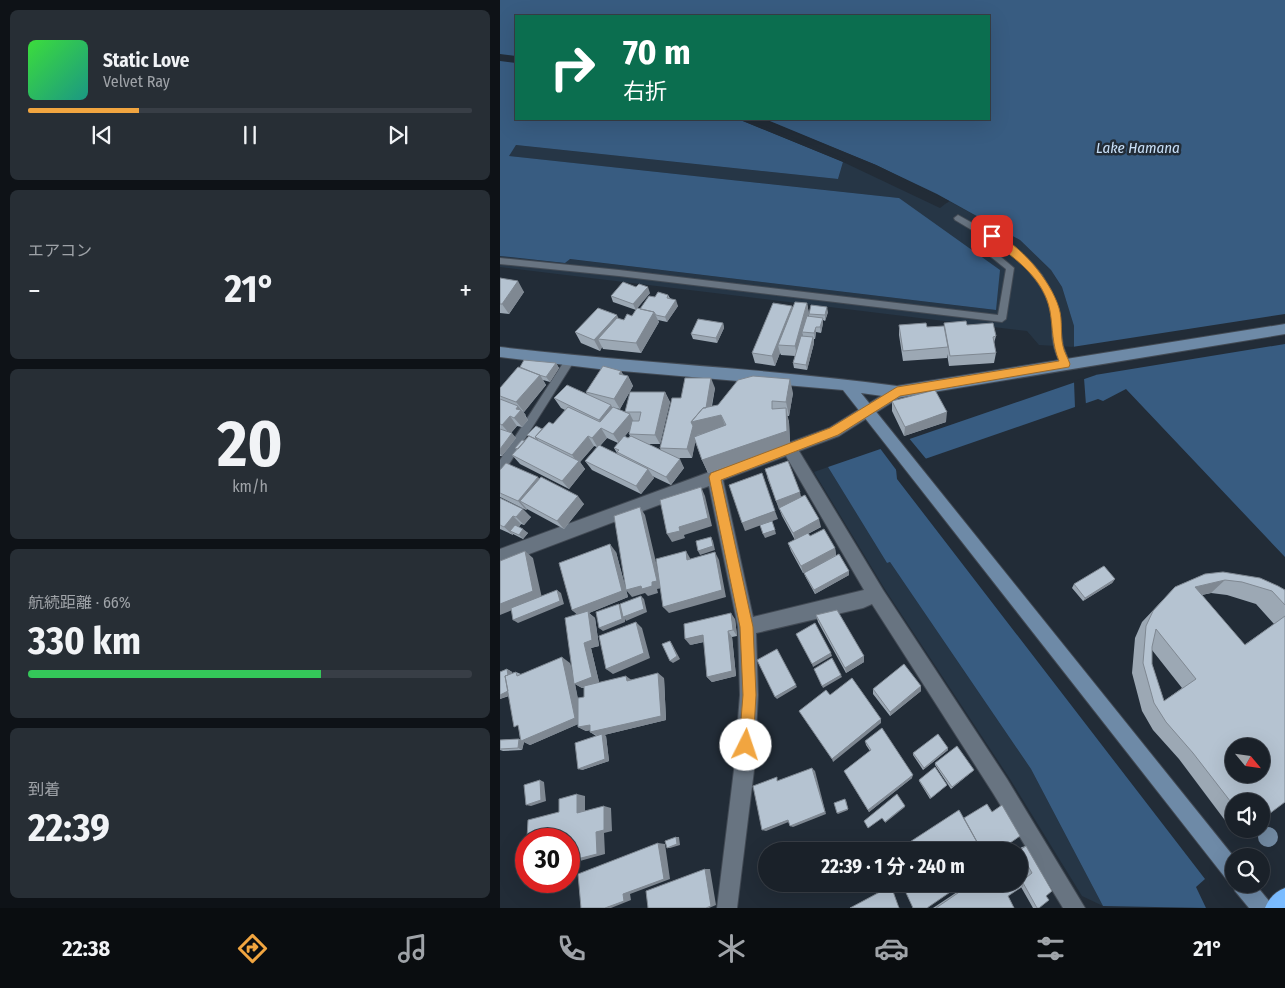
<!DOCTYPE html>
<html lang="ja">
<meta charset="utf-8">
<style>
:root{--surface:#1a2129;--page:#272e35;--text:#f1f3f6;--muted:#9fa3a8;--line:#383e46;--accent:#f1a540}
body{margin:0;font-family:"Fira Sans Condensed","Noto Sans JP",sans-serif;background:var(--page);color:var(--text);height:100vh;display:flex;flex-direction:column;font-size:19px;white-space:nowrap}
*{box-sizing:border-box;margin:0}
p{font-size:16px;color:var(--muted)}
.icon{flex:none;width:28px;height:28px;fill:none;stroke:currentColor;stroke-width:2;stroke-linecap:round;stroke-linejoin:round}
.map{position:relative;flex:1;overflow:hidden}
.sheet{display:flex;flex-direction:column;gap:10px;padding:10px;background:#0e1217;width:500px}
.sheet>*{flex:none}
.top-card{position:absolute;left:15px;top:15px;width:475px;height:105px;border-radius:0px;box-shadow:0 5px 20px #0002,0 0 0 1px var(--line);background:#0b6e4f;color:#fff;overflow:hidden}
.needle{width:32px;rotate:119deg}
.tools{position:absolute;left:725px;top:738px;display:grid;gap:10px}
.tools a{display:grid;place-items:center;width:45px;height:45px;border-radius:50%;background:var(--surface);box-shadow:0 5px 20px #0002,0 0 0 1px var(--line);font-size:25px}
.speed{position:absolute;left:15px;top:828px;display:flex;gap:10px;font-size:25px;font-weight:700;text-align:center}
.speed>*{display:grid;place-content:center;width:65px;height:65px;border-radius:50%;background:var(--surface);box-shadow:0 5px 20px #0002,0 0 0 1px var(--line);line-height:1}
.speed .limit{border:8px solid #d22;background:#fff;color:#111}
.pin{position:absolute;display:grid;place-items:center;width:42px;height:42px;color:#fff;margin:-21px;border-radius:10px;box-shadow:0 2px 8px #0006}
.me{position:absolute;width:55px;margin:-28px;rotate:4deg;stroke-linejoin:round;filter:drop-shadow(0 0 4px #0008)}
.turn{display:flex;align-items:center;gap:18px;height:105px;padding:0 25px;font-size:22px}
.turn .icon{width:65px;height:65px;stroke-width:2.5}
.turn b{display:block;font-size:35px;line-height:42px}
.big{font-size:38px;font-weight:700;line-height:1.1}
.sheet .widget{flex:1;display:flex;flex-direction:column;justify-content:center;gap:8px;min-width:0;padding:0 18px;border-radius:8px;background:var(--page)}
.sheet .dial{align-items:center;gap:0}
.dial b{font-size:65px;line-height:1}
.song{display:flex;align-items:center;gap:15px}
.cover{width:60px;height:60px;border-radius:8px;background:linear-gradient(135deg,hsl(120 70% 55%),hsl(170 70% 35%))}
.played{height:5px;border-radius:2px;background:linear-gradient(90deg,var(--accent) 25%,var(--line) 25%)}
.keys{display:flex;justify-content:space-around;direction:ltr}
.heat{display:flex;justify-content:space-between;align-items:center;font-size:28px;direction:ltr}
.charge{height:8px;border-radius:4px;background:linear-gradient(90deg,#34c759 66%,var(--line) 0)}
.trip{position:absolute;left:258px;top:842px;width:270px;height:50px;border-radius:25px;background:var(--surface);box-shadow:0 5px 20px #0002,0 0 0 1px var(--line);font-weight:700;line-height:50px;text-align:center}
.tab-bar{display:flex;height:80px;justify-content:space-around;align-items:center;background:#0a0d10;color:var(--muted)}
.tab-bar .icon{width:35px;height:35px}
.tab-bar .selected{color:var(--accent)}
.tab-bar b{font-size:22px;color:var(--text)}
main{display:flex;flex:1;min-height:0}
.map>svg:first-child{display:block}
</style>
<main>
<section class="sheet">
<div class="widget">
<div class="song"><i class="cover"></i><div><b>Static Love</b><p>Velvet Ray</p></div></div>
<div class="played"></div>
<div class="keys"><svg class="icon" aria-label="previous" viewBox="0 0 24 24"><path d="M18 5L8 12l10 7zM5 5v14"/></svg><svg class="icon" aria-label="pause" viewBox="0 0 24 24"><path d="M8 5v14M16 5v14"/></svg><svg class="icon" aria-label="next" viewBox="0 0 24 24"><path d="M6 5l10 7-10 7zM19 5v14"/></svg></div>
</div>
<div class="widget"><p>エアコン</p>
<div class="heat"><a>−</a><b class="big">21°</b><a>+</a></div>
</div>
<div class="widget dial"><b>20</b><p>km/h</p></div>
<div class="widget"><p>航続距離 · 66%</p><b class="big">330 km</b><div class="charge"></div></div>
<div class="widget"><p>到着</p><b class="big">22:39</b></div>
</section>
<div class="map">
<svg width="785" height="908" viewBox="0 0 785 908">
<rect width="100%" height="100%" fill="#222c37"/>
<path fill="#263646" d="M16 145 338 179 343 162 440 208 449 201 520 240 551 270 562 287 574 326V347L539 345 527 331 0 267V256L65 263 69 259 496 310 399 198 8 156Z
M328 467 387 563 390 562 531 769 603 906 582 896 510 779 386 591 314 472Z"/>
<path fill="#385c81" d="M0 0H785V557L626 389 603 401 598 399 396 469 397 479 705 879 696 887 706 908 603 906 531 769 390 562 387 563 328 467 596 375 574 347V326L562 287 551 270 520 240 437 194 376 165 265 119H489V16H16V56L0 54Z
M0 61 16 63V119H238L343 162 338 179 16 145 9 156 399 198 500 270 496 310 70 259 65 263 0 256Z"/>
<path fill="#222c37" d="M238 119H246L309 144 345 159 346 163Z
M263 119 376 165 449 201 447 203 375 167Z
M785 314V344L595 375 572 347Z
M584 378 586 405 575 408 574 381Z
M408 437 427 460 397 471 379 447Z"/>
<g fill="none" stroke-linecap="round" stroke-linejoin="round">
<g stroke="#424a54" stroke-width="2">
<path id="lane" d="M458 215 512 245 531 262 542 275 552 292 558 308 563 346 570 364 568 367H562C558 359 554 350 553 341 551 332 553 323 551 314 547 289 528 267 508 252L501 257 514 268 506 319 502 322 119 276 0 264V258L119 270 498 315 506 269 491 257 502 248 455 220 454 218Z
M70 356 73 357 75 360 73 363 4 472 0 473V460L67 357Z"/>
</g>
<g stroke="#424a54" stroke-width="2">
<path id="street" d="M397 386 402 388 404 392 402 396 339 436 299 451 383 590 507 779 585 908H563L493 793 372 604 363 608 256 633 258 695 254 770 237 908H217L234 770 240 695 238 627 209 486 0 565V549L329 428ZM286 456 364 590 253 617 223 480Z"/>
</g>
<g stroke="#424a54" stroke-width="2">
<path id="secondary" d="M785 324V334L397 398 361 393 734 857V884H755L769 901 772 908H749L735 891 732 882 727 880 343 390 99 369 0 357V347C132 363 266 368 397 386Z"/>
</g>
<g stroke="#424a54" stroke-width="2">
<path id="highway" d="M785 888V908H765C769 898 775 892 785 888Z"/>
</g>
<use href="#lane" fill="#687481" fill-rule="evenodd"/>
<use href="#street" fill="#687481" fill-rule="evenodd"/>
<use href="#secondary" fill="#6e8aa7" fill-rule="evenodd"/>
<use href="#highway" fill="#7bbcff" fill-rule="evenodd"/>
</g>
<circle fill="#728aa2" cx="768" cy="837" r="10"/>
<path fill="#9ca8b4" fill-rule="evenodd" d="M0 278 24 292 9 314 0 313Z
M150 293 137 308 140 309 155 297 168 295 170 298 178 306 167 322 158 320 159 322 141 353 103 349 102 347 100 351 81 343 75 332 118 319 124 320 132 316 136 310 113 302 111 296Z
M307 303 309 314 308 317H309V314L328 312 325 321 323 320V323L321 333 316 332 315 339H314V343L307 370 294 368 293 363 295 356 281 355 280 353 275 366 255 363 252 353 292 306 293 308Z
M223 323 224 328 217 343 193 339 191 334Z
M444 323 467 325 496 336 494 343 496 353 494 363 449 366 447 354V358L403 361 399 335V325L427 327H444Z
M56 363 59 368 50 382 43 380 46 385 24 412 23 411 28 420 22 427 17 426 11 433 16 438 2 456H0V388L20 367Z
M121 371 123 375 128 376 133 386 120 409 115 408 125 413V412L165 392 170 402 160 444H148L161 450 160 448 181 398 215 388 212 406 293 393 289 416H287L289 422 290 444 208 473 202 460 195 441 192 458H178L184 468 171 485 152 476 154 478 141 494 92 470 85 461 97 447 94 446 80 462 85 469 69 489 20 464 12 455 17 450 15 448 25 441 29 437 27 435 53 424 65 410 61 408 54 398 87 394 86 392ZM130 430 129 434 130 436 128 438 125 436ZM107 438 118 443 114 448 118 455 100 446Z
M392 401 446 422 404 436 392 411Z
M0 470 39 479 84 504 64 529 27 509 26 510 0 497Z
M267 477 301 497 321 527 308 534 310 536 335 548 336 555 349 571V575L315 594 305 576 304 573 334 556 303 573 291 551 288 543 295 540 282 516Z
M0 498 31 517 24 525 21 524 19 527 28 533 23 539 13 534V535L0 529Z
M116 552 128 597 89 613 95 618 99 646 91 648 99 682 96 683 131 680 164 678 166 720 104 735 106 736 109 761 82 770 96 736 90 732V730L86 731 78 727V724L30 745 24 742 22 750 3 751 0 750V740L20 739 19 729 9 696 0 699V672L7 669 12 672V673L16 672 21 674 70 663 73 676 77 614 72 610ZM75 684 82 688H84V697L78 701Z
M705 574 785 590V802L734 801V829H749L733 831 679 759 653 730 642 711 632 673 635 638 642 622 675 587ZM711 593 727 595 756 604 774 624 744 645 702 595ZM652 650 682 688 664 701 652 664Z
M615 579 612 583 583 601 572 588 574 584Z
M316 615 364 662 346 673 318 622Z
M235 619 237 636 232 637 236 676 212 682 207 677 204 642 190 645Z
M421 686V691L390 716 373 694V689Z
M365 741 412 778 369 812 344 771 370 751 366 745Z
M448 750 423 770 413 755V753Z
M435 763 473 771 451 789 435 765Z
M419 780 447 785 430 799 419 781Z
M526 846 546 896 539 908H533L521 887 508 896 514 908H433L469 884H519V880L528 873 520 859 519 851H516L522 847Z"/>
<path fill="#7f8892" d="M18 281 24 292 9 314 2 304Z
M148 287 150 293 136 310 133 304Z
M176 300 178 306 167 322 165 317Z
M307 303 309 314 304 332H302L303 335 297 356 295 346Z
M292 306 294 317 278 345 280 353 275 366 272 356Z
M327 307 328 312 325 321V315Z
M154 312 159 322 141 353 136 343Z
M117 315 122 325 98 339 102 347 100 351 94 340Z
M323 318V323L321 333 320 327Z
M223 323 224 328 217 343 216 338Z
M316 327V332L315 339 314 333Z
M313 337 314 343 307 370 306 365Z
M56 363 59 368 50 382 46 377Z
M121 371 126 379 128 376 133 386 120 409 114 399 119 374Z
M40 375 46 385 24 412 16 402Z
M211 378 215 388 209 418 221 415 226 428 197 435 192 458 187 449 191 422Z
M290 379 293 393 289 416 286 402Z
M165 392 170 402 160 444 155 435Z
M111 405 117 415 104 429 99 420Z
M18 406 26 415 25 416 28 420 22 427 14 418 16 409Z
M286 408 289 422 290 444 208 473 202 460Z
M447 412 446 422 404 436 405 427Z
M130 414 135 424 119 443 113 434Z
M10 416 17 426 10 434 2 425Z
M101 428 107 438 98 448 92 438Z
M12 433 16 438 2 456 0 454V449Z
M88 436 94 446 80 462 85 469 69 489 62 481 77 462 72 455Z
M180 459 184 468 171 485 166 477Z
M148 469 154 478 141 494 136 486Z
M38 477 46 486 20 501 27 509 26 510 18 501Z
M201 487 205 496 212 526 184 535 185 538 172 542 167 534 179 527Z
M300 492 302 501 279 509 276 501Z
M78 496 84 504 64 529 57 521Z
M140 507 145 515 162 588 157 589 158 593 148 596 145 593 132 597 126 590Z
M23 509 31 517 24 525 16 517Z
M275 511 278 519 245 531 242 523Z
M13 516 21 524 14 533 10 531 13 534V535L4 527Z
M319 519 321 527 295 540 293 533Z
M23 529 28 533 23 539 19 535Z
M275 530 276 534 265 538 263 534Z
M211 537 213 541 215 550 200 555 198 551Z
M110 544 116 552 128 597 89 613 95 618 99 646 91 648 99 682 82 688 75 684 83 722 30 745 24 742 22 750 18 748 19 739 23 740 62 657 70 663 75 683 84 643 80 617 72 610Z
M335 548 336 555 303 573 301 566Z
M25 551 33 558 42 598 0 615V604Z
M186 551 190 558 192 567 187 560Z
M215 552 219 560 226 597 169 613 163 607Z
M349 571V575L315 594 314 590Z
M615 579 612 583 583 601 585 598Z
M725 580 711 593 682 599 695 587Z
M57 590 61 593 64 604 18 623 13 620Z
M141 596 144 599 147 612 126 621 125 619V622L103 631 99 628 119 604 122 607Z
M231 613 235 619 237 636 233 630Z
M136 622 142 628 150 658 113 674 106 669Z
M228 631 232 637 236 676 212 682 207 677Z
M203 635 207 641 190 645 185 639Z
M170 641 172 644 180 659 173 663 170 661Z
M331 653 332 656 313 667 312 664Z
M364 656V662L346 673 345 668Z
M7 669 12 672 15 693 0 699V695Z
M158 673 164 678 166 720 104 735 106 736 109 761 82 770 78 769 98 736 90 732Z
M341 675 342 677 323 688 322 686Z
M126 676 133 681H127Z
M296 685 297 687 277 699 275 697Z
M421 686V691L390 716V712Z
M381 719V723L333 762 332 759Z
M90 725 97 729 86 731 78 727Z
M448 748V750L423 770 424 768Z
M312 768 315 771 326 814 293 827 290 826Z
M413 775 412 778 369 812 368 810Z
M40 780 44 782 46 801 31 806 26 805Z
M77 794 85 796V815L77 813Z
M346 800 348 810 338 814 337 813Z
M104 806 111 808 112 831 104 833 105 854 69 864V861L96 832Z
M405 806V807L385 823V822Z
M288 820 291 821 266 831 262 830Z
M176 837H179L180 845 170 848H167Z
M158 843 165 844 170 879 130 894 131 900 111 908H105L123 894Z
M205 869H210L216 905 209 908H206Z"/>
<path fill="#b5c3d1" stroke="#7f8892" fill-rule="evenodd" d="M0 278 18 281 2 304H0Z
M123 282 136 287 139 284 148 287 133 304 111 296Z
M158 292 168 295 167 298 176 300 165 317 156 315 154 312 140 309 149 296 155 297Z
M295 302 307 303 295 346 278 345Z
M273 303 292 306 272 356 252 353Z
M311 305 327 307 325 315 309 314Z
M98 308 117 315 94 340 75 332Z
M137 308 154 312 136 343 98 339 117 318 124 320 127 314 132 316Z
M307 316 323 318 320 327H316L314 333 302 332Z
M198 319 223 323 216 338 191 334Z
M466 321 467 325 493 323 496 336 493 337 496 353 450 356 444 323Z
M426 323 427 327 444 326 448 347 403 351 399 325Z
M301 336 313 337 306 365 293 363Z
M24 360 56 363 46 377 39 375 20 367Z
M103 366 121 371 119 374 128 376 114 399 86 392Z
M18 367 40 375 16 402 0 396V388Z
M253 376 290 379 286 402 272 401V409L286 408 287 431 202 460 194 437 226 425 221 415 191 422 203 408 218 405 238 380Z
M185 378H211L206 408H203L191 422 193 426 187 449 160 448 172 398H181Z
M67 385 111 405 99 420 54 398Z
M435 390 447 412 405 427 392 401Z
M130 392H165L155 435 129 434 132 421H139L141 412H125Z
M0 399 18 406 16 409 21 410 14 418 10 416 2 425 0 424Z
M68 407 100 422 113 407 130 414 113 434 101 428 92 438 88 436 72 455 35 437 49 422 53 424Z
M36 426 42 429 35 437 38 440 27 435Z
M0 429 12 433 0 449Z
M29 436 79 461 62 481 12 455Z
M124 436 128 438 131 436 180 459 166 477 117 452 119 450 114 448Z
M22 440 25 441 18 449 15 448Z
M99 445 148 469 136 486 85 461Z
M288 461 300 492 276 501 265 469Z
M6 463 38 477 18 501 0 493V470Z
M262 473 275 511 242 523 229 485Z
M41 477 78 496 57 521 20 501Z
M201 487 208 518 179 527 180 531 167 534 160 500Z
M305 495 319 519 293 533 279 508Z
M0 498 23 509 16 517 13 516 4 527 0 525Z
M140 507 157 581 152 582V586L142 589 141 586 126 590 114 516Z
M272 521 275 530 263 534 260 525Z
M15 525 23 529 19 535 10 531Z
M324 529 335 548 301 566 288 543 308 533 310 536Z
M211 537 213 546 198 551 196 541Z
M110 544 122 591 72 610 59 563Z
M25 551 33 591 0 604V561Z
M186 551 187 560 215 552 222 590 163 607 156 559Z
M339 554 349 571 314 590 304 573Z
M604 566 615 579 585 598 574 584Z
M723 572 760 578 778 586 785 590V605L772 591 742 582 725 580 695 587 745 645 785 616V802L761 820V801H734V806L693 753 666 722 654 703 643 663 646 626 653 611 675 587 705 574ZM656 629 696 679 664 701 652 664V647ZM734 746H761V774H734Z
M57 590 60 601 13 620 11 608Z
M141 596 144 609 123 617 120 604Z
M119 604 122 619 99 628 96 612Z
M337 610 364 656 345 668 316 615Z
M88 611 92 640 84 643 92 677 74 684 65 618Z
M231 613 233 630 228 631 232 671 207 677 203 635 185 639 184 624Z
M136 622 144 653 106 669 99 636Z
M315 623 331 653 312 664 296 634Z
M170 641 177 656 170 661 162 644Z
M277 649 296 685 275 697 257 660Z
M62 657 75 718 21 741 18 725 14 727 5 676 16 672 17 676Z
M332 658 341 675 322 686 314 669Z
M404 664 421 686 390 712 373 689Z
M7 669 8 675 5 676 8 691 0 695V672Z
M158 673 161 716 90 732V725L78 727V698L84 697V686L126 676 127 681Z
M352 678 381 719 332 759 299 711 326 690 330 695Z
M382 728 413 775 368 810 344 771 371 750 365 741Z
M102 734 105 759 78 769 75 743Z
M438 734 448 748 424 768 413 753Z
M19 739 18 748 0 749V740Z
M457 746 474 770 452 787 435 763Z
M435 767 447 785 431 798 419 780Z
M312 768 325 812 290 826 288 820 262 830 253 786 277 777V781Z
M40 780 41 800 26 805 24 785Z
M77 794V813L104 806V830L96 832 97 854 69 861V839H27L28 820 59 812V799Z
M397 794 405 806 385 822 382 818 368 828 364 821Z
M345 799 348 809 337 813 334 803Z
M487 804 492 812 502 805 520 836 510 843 512 848 508 851H482L464 818Z
M459 810 482 851H396Z
M176 837 177 844 167 848 165 841Z
M158 843 164 879 123 894 124 901 105 908H81L78 874Z
M526 846 552 891 546 896 549 900 539 908H537L522 881 532 873 523 857 519 860 518 851Z
M26 852V873L20 874V854Z
M205 869 211 906 206 908H148L146 891Z
M519 879 523 886 508 896 514 908H436L471 884H519Z
M402 884H462L427 908H413Z
M391 886 399 908H350Z"/>
<path fill="#f1a540" stroke="#9d6b2a" d="M492 233C519 242 551 281 559 308 563 321 560 334 563 346 564 352 568 358 570 364L569 367 400 396 338 435 221 480 253 627 256 695 253 745 251 750 246 752 241 750 239 745 243 695 240 627 209 477 211 473 330 428 397 387 559 361C552 344 553 329 550 311 544 278 514 257 488 239L487 236Z"/>
<g text-anchor="middle" stroke-width="5" stroke-linejoin="round" paint-order="stroke">
<g font-size="15" font-style="italic" fill="#c9e0f8" stroke="#222c37">
<text x="638" y="153">Lake Hamana</text>
</g>
</g>
</svg>
<div class="tools">
<a><svg class="needle" viewBox="-14 -14 28 28"><path d="M0-13l5 13h-10z" fill="#e53935"/><path d="M0 13l5-13h-10z" fill="#9fa3a8"/></svg></a>
<a><svg class="icon" aria-label="sound" viewBox="0 0 24 24"><path d="M4 9h4l5-4v14l-5-4H4zM17 9q2 3 0 6"/></svg></a>
<a><svg class="icon" aria-label="search" viewBox="0 0 24 24"><circle cx="10" cy="10" r="6"/><path d="M15 15l6 6"/></svg></a>
</div>
<div class="speed"><div class="limit">30</div></div>
<div class="pin" style="left:492px;top:236px;background:#d93025"><svg class="icon" aria-label="arrive" viewBox="0 0 24 24"><path d="M6 21V4h12l-3 4 3 4H6"/></svg></div>
<svg class="me" style="left:246px;top:745px" viewBox="-20 -20 40 40"><circle r="19" fill="#fff"/><path d="M0-13L10 11 0 6-10 11z" fill="#f1a540"/></svg>
<div class="trip">22:39 · 1 分 · 240 m</div>
<div class="top-card">
<div class="turn"><svg class="icon" aria-label="right" viewBox="0 0 24 24"><path d="M7 20v-9h11M14 6l5 5-5 5"/></svg><div><b>70 m</b>右折</div></div>
</div>
</div>
</main>
<nav class="tab-bar">
<b>22:38</b>
<svg class="icon selected" aria-label="directions" viewBox="0 0 24 24"><path d="M12 3l9 9-9 9-9-9zM9 14v-3h6M13 9l2 2-2 2"/></svg>
<svg class="icon" aria-label="music" viewBox="0 0 24 24"><path d="M9 18V5l10-2v13"/><circle cx="6" cy="18" r="3"/><circle cx="16" cy="16" r="3"/></svg>
<svg class="icon" aria-label="phone" viewBox="0 0 24 24"><path d="M5 4h4l2 5-3 2q2 4 5 5l2-3 5 2v4C11 20 4 13 5 4z"/></svg>
<svg class="icon" aria-label="climate" viewBox="0 0 24 24"><path d="M12 3v18M4 7l16 10M4 17L20 7"/></svg>
<svg class="icon" aria-label="car" viewBox="0 0 24 24"><path d="M5 17H2v-5l4-1 3-4h7l3 4 3 1v5h-3M9 17h6M6 11h13"/><circle cx="7" cy="17" r="2"/><circle cx="17" cy="17" r="2"/></svg>
<svg class="icon" aria-label="filters" viewBox="0 0 24 24"><path d="M4 7h16M4 17h16"/><circle cx="9" cy="7" r="2"/><circle cx="15" cy="17" r="2"/></svg>
<b>21°</b>
</nav>
